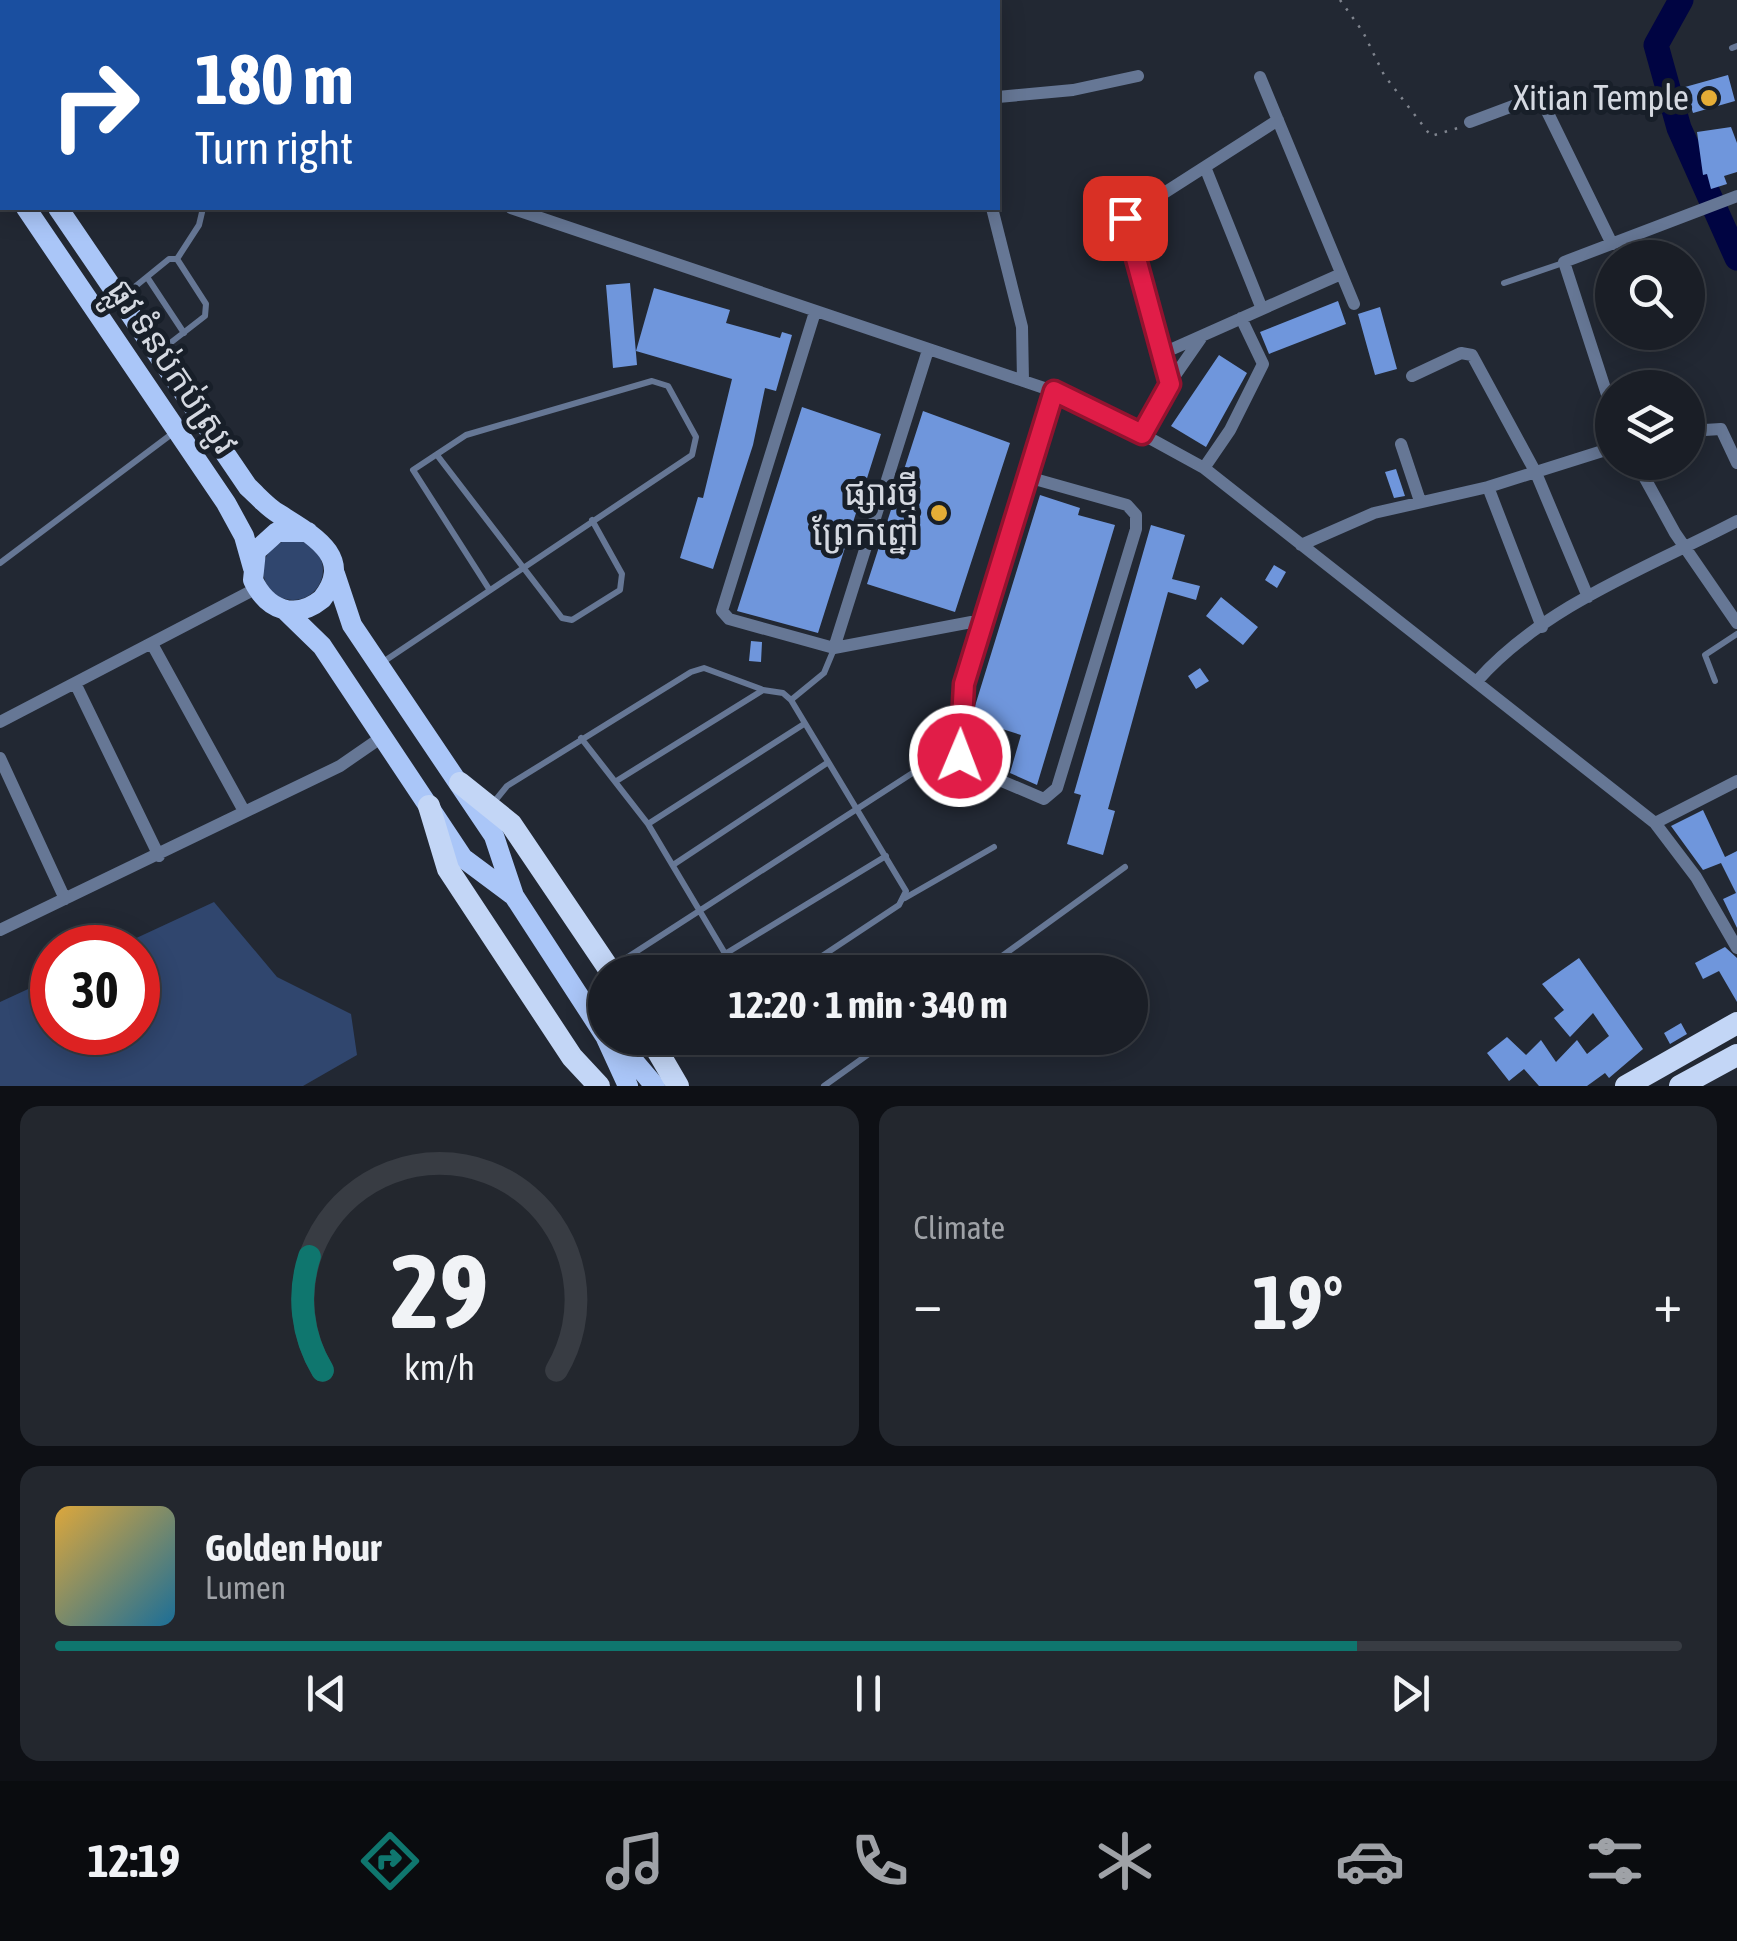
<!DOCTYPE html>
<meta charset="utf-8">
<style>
:root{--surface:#1a1e26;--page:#23272e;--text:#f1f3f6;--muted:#9fa2a7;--line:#383c43;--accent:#0f766e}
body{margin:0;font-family:"Asap Condensed","Noto Sans Khmer",sans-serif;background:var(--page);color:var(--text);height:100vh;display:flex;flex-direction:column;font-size:38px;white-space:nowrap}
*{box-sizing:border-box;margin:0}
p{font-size:32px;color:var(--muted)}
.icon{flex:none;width:55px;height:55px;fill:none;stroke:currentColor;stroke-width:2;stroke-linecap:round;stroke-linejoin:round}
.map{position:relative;height:1086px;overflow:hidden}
.drawer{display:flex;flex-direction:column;gap:20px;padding:20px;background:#0e1015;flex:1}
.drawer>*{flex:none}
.top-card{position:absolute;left:0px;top:0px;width:1000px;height:210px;box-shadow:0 5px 25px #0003,0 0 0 2px var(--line);background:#1a4fa0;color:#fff;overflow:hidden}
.buttons{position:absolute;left:1595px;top:240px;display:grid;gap:20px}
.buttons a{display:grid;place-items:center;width:110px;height:110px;border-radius:50%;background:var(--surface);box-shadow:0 5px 25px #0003,0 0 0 2px var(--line);font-size:50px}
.speed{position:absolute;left:30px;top:925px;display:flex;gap:20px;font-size:50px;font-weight:700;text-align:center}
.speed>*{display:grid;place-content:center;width:130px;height:130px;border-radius:50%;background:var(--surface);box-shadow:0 5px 25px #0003,0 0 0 2px var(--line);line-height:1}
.speed .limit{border:15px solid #d22;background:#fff;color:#111}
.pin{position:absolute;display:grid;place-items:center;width:85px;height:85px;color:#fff;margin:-42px;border-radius:20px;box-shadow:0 5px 15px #0006}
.me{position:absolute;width:110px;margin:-55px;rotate:1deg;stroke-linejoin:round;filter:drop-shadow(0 0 8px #0008)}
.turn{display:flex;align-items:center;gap:35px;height:210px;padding:0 30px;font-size:45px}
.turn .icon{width:130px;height:130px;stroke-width:2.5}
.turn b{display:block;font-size:70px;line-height:85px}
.big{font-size:75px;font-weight:700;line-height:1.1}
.drawer .card{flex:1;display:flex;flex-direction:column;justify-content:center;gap:15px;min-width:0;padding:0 35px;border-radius:20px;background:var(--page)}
.drawer .dial{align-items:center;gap:0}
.dial svg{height:260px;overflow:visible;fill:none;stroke:var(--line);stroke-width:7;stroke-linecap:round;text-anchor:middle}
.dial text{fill:var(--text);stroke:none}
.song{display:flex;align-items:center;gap:30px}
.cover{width:120px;height:120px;border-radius:15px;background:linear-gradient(135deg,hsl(40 70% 55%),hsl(200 70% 35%))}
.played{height:10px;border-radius:5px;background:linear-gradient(90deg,var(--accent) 80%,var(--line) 80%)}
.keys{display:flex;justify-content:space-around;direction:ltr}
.heat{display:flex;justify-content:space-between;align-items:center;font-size:55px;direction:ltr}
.drawer .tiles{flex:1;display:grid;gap:20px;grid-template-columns:1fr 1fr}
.card:last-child{grid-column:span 2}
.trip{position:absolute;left:588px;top:955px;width:560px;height:100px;border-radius:50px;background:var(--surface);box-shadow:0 5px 25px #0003,0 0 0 2px var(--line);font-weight:700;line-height:100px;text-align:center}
.tab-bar{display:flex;height:160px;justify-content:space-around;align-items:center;background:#0a0c0f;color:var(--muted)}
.tab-bar .icon{width:70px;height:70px}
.tab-bar .selected{color:var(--accent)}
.tab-bar b{font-size:45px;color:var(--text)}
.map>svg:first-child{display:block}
</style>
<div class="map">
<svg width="1737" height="1086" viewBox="0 0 1737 1086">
<rect width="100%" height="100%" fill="#222833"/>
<path fill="#30466e" d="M263 570a30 30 0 1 1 60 0a30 30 0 1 1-60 0Z
M214 902 277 977 351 1014 357 1055 303 1086H0V1002L52 978V1032H138V948L117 947Z"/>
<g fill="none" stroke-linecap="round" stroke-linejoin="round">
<path stroke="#000442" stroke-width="25" d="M1681 0 1656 45 1679 128 1737 258"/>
</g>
<path fill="#6f96dc" d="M1728 75 1735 101 1693 113 1685 87Z
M1731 127 1737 143V172L1724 176 1727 184 1711 189 1707 174 1703 175 1697 132Z
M630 283 637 365 613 368 606 285Z
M654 288 730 310 726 323 780 338 782 332 792 335 776 391 765 388 753 445 713 569 680 558 698 497 703 498 732 379 636 351Z
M1338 301 1346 324 1269 354 1260 332Z
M1380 307 1397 369 1375 375 1358 314Z
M1219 355 1247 373 1206 447 1171 426Z
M802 407 881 434 818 633 737 611Z
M923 411 1010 443 955 612 867 584Z
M1396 469 1405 496 1394 498 1385 472Z
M1040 495 1080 508 1078 515 1115 525 1037 785 1010 773 1021 735 971 719Z
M1151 525 1185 535 1172 579 1200 586 1196 600 1168 592 1108 809 1115 811 1103 855 1067 844 1081 795 1074 793Z
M1274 565 1286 572 1277 588 1265 580Z
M1221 597 1258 627 1243 645 1206 616Z
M751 641 762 642 761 662 749 661Z
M1200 668 1209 681 1196 689 1188 676Z
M1703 810 1725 857 1737 851V928L1723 899 1736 893 1721 863 1703 870 1671 826Z
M1725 947 1737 958V1002L1719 971 1703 979 1695 963Z
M1579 958 1643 1049 1609 1078 1605 1073 1587 1086H1539L1524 1069 1509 1081 1487 1053 1507 1037 1526 1055 1541 1040 1556 1062 1577 1040 1587 1054 1609 1036 1593 1013 1570 1037 1554 1018 1564 1010 1542 984Z
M1681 1023 1687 1034 1670 1044 1664 1033Z"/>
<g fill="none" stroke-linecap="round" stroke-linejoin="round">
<path stroke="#7f848e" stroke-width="2.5" stroke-dasharray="2.5 8" stroke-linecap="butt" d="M1340 0 1363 32 1384 75 1431 136 1458 128"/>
<path stroke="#667795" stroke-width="6" d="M959 0V2
M1732 48 1737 46
M177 259 199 225 203 208
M147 277 184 333
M1504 283 1563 263
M121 298 169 259H177L206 304 205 316 160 351
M437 455 562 618 572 620 620 590 622 574 592 520
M0 563 197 415
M383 662 692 455 696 437 668 386 652 381 466 435 413 470 489 589
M1715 681 1705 655 1737 634
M791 700 824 673 834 649
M581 738 648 824 736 972
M618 780 763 690 783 693 791 700 906 891 899 905 798 972
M494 802 507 786 691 672 704 668 761 689
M648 824 804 724
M673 865 827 763
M905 898 994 847
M725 954 886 856
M614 966 911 774
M980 972 1125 867
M824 1086 891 1038"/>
<path stroke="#667795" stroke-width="12" d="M45 0 50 2
M856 0 857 2
M75 2 77 0
M1260 77 1354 304
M998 97 1073 90 1138 76
M1470 122 1526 101H1542L1612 244
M1205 167 1262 309
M1116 185 1169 384 1142 434
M511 208 1053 391 1111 417 1204 468 1655 823 1696 877 1737 948
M992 208 1022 327 1023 381
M1125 218 1278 120
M815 312 722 611 729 619 834 648 982 620
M1161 354 1341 274
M1412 376 1461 353 1472 355 1536 473 1588 597
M1169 384 1201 338
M1612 410 1564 262 1737 196
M1688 431 1721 429 1737 463
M1401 444 1420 501
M1636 462 1675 533 1737 623
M1204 468 1230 430 1263 364 1241 318
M1024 476 1127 505 1136 515V529L1057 788 1044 799 964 765C937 708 1030 458 1053 391
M1488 487 1542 627
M1301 545 1374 513 1488 487 1612 448
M152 644 244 811
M834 648 928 350
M1478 680C1545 605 1649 567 1737 521
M76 685 159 856
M0 722 257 588
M0 758 65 899
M1655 823 1737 781
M0 930 340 766 382 737"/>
<path stroke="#aac6f8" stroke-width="20" d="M0 121 2 125
M0 169 2 172
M26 208 226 503 244 536 253 568
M58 208 248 487C258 496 267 507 279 514 310 534 356 556 322 599 295 621 267 610 253 580L256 551 277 532H308
M335 574 352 625 494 836 514 896 605 1036
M285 610 322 646 463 858 514 896
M606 1038 628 1086
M614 1038 655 1086"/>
<path stroke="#c3d6f6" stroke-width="22" d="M460 783 511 824 611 972
M429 806 448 869 572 1057 599 1086
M650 1038 678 1086
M1626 1086 1737 1023
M1680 1086 1737 1055"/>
</g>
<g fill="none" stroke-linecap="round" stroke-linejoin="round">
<g stroke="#92132f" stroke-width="25">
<path id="route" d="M960 756 964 684 1054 391 1142 434 1170 384 1125 218"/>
</g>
<use href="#route" stroke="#e11d48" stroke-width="18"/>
</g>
<g fill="#e5ad36" stroke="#181f29" stroke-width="4">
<circle cx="1709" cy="98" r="10"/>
<circle cx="939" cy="513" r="10"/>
</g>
<g text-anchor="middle" stroke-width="10" stroke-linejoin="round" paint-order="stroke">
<g font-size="35" fill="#d5d9e1" stroke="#181f29" text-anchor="end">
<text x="1689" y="110">Xitian Temple</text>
<text x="919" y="505">ផ្សារថ្មី<tspan x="919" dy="40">ព្រែកព្នៅ</tspan></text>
</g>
<g font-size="35" fill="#d5d9e1" stroke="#181f29">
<text transform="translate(173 367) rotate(56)" y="12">ផ្លូវ ទំនប់កប់ស្រូវ</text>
</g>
</g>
</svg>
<div class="buttons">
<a><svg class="icon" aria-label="search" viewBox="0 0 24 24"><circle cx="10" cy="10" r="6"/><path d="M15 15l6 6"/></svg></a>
<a><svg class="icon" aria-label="layers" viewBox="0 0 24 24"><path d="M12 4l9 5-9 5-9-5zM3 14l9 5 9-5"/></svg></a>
</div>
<div class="speed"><div class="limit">30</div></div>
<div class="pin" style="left:1125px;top:218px;background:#d93025"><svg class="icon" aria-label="arrive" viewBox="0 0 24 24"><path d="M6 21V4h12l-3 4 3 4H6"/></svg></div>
<svg class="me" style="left:960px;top:756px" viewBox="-20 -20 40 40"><circle r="17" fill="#e11d48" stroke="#fff" stroke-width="3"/><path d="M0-11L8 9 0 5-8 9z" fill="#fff"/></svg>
<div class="trip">12:20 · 1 min · 340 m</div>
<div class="top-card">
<div class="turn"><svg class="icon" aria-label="right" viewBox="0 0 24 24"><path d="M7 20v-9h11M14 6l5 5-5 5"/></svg><div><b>180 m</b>Turn right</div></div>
</div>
</div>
<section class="drawer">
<div class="tiles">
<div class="card dial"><svg viewBox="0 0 100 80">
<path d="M14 69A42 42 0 1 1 86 69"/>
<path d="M14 69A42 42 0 0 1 10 34" stroke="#0f766e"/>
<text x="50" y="56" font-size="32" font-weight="700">29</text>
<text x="50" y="72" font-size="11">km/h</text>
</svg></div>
<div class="card"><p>Climate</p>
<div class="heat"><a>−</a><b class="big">19°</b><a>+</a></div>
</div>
<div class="card">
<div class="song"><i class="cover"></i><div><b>Golden Hour</b><p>Lumen</p></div></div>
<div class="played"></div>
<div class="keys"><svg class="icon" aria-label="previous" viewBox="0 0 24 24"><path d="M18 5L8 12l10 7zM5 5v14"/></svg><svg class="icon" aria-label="pause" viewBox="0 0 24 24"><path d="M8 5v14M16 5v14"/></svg><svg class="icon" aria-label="next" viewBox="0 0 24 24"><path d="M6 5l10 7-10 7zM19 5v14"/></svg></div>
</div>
</div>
</section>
<nav class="tab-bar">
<b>12:19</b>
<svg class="icon selected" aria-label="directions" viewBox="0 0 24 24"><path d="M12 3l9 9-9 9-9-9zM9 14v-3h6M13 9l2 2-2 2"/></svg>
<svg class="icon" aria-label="music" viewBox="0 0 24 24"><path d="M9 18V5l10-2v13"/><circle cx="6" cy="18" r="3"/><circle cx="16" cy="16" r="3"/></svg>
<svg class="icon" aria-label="phone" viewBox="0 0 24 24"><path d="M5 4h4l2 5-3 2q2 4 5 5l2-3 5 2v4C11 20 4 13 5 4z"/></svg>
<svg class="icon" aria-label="climate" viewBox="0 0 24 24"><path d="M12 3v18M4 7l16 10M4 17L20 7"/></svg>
<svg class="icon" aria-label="car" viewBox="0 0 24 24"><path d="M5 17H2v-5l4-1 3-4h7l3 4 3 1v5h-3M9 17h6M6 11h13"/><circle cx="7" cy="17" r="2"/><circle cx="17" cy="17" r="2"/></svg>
<svg class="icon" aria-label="filters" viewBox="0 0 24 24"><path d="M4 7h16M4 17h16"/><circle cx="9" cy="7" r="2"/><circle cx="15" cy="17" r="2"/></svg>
</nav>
